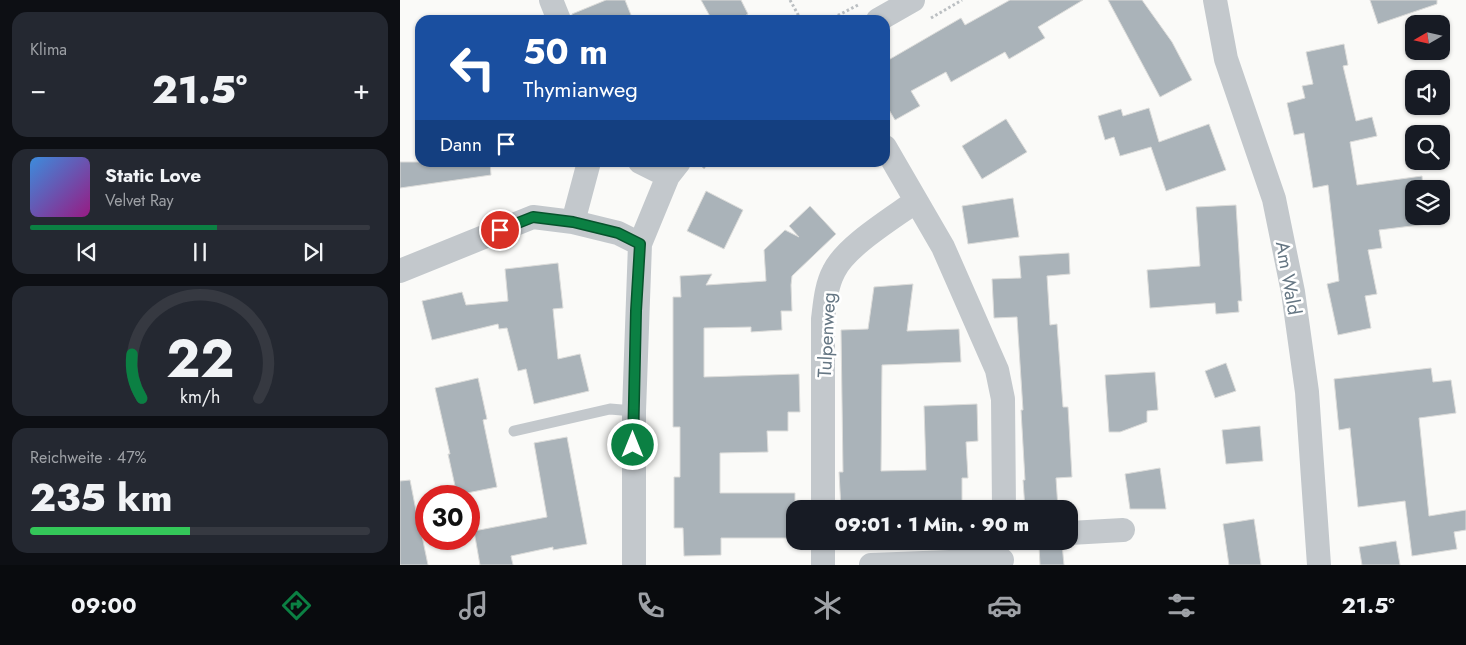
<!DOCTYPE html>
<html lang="de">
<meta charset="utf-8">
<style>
:root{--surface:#171b24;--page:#242831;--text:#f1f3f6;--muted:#9ea1a6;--line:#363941;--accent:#0b8043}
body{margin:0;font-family:Jost,sans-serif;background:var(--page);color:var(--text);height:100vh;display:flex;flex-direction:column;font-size:19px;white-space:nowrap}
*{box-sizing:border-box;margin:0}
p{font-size:16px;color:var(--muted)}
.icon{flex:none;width:28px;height:28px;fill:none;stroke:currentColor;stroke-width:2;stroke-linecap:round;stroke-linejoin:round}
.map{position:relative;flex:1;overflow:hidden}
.side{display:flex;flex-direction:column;gap:12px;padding:12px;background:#0d0f14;width:400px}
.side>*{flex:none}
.hud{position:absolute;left:15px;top:15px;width:475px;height:152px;border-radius:15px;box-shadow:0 1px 4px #0004;background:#1a4fa0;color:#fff;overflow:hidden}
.needle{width:32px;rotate:261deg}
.tools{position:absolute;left:1005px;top:15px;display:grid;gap:10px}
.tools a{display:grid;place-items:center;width:45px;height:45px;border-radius:10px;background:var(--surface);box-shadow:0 1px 4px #0004;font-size:25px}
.speed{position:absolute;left:15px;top:485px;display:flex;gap:10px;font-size:25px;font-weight:700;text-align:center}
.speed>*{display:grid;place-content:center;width:65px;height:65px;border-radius:50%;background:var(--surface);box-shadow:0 1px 4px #0004;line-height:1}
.speed .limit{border:8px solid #d22;background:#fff;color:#111}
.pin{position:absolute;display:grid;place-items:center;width:42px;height:42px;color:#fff;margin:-21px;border:2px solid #fff;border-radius:50%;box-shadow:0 1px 5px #0007}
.me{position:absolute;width:55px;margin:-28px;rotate:0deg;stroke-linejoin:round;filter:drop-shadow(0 0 4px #0008)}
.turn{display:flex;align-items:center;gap:18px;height:105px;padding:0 25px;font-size:22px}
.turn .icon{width:65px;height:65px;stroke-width:2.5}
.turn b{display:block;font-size:35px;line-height:42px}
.then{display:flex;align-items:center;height:48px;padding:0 25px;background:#0003;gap:10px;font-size:19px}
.big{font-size:38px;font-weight:800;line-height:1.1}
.side .widget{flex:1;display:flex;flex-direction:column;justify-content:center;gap:8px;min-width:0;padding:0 18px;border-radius:15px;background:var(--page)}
.side .dial{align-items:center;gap:0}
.dial svg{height:130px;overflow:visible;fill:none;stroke:var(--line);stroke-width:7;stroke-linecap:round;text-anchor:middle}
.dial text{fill:var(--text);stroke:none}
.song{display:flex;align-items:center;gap:15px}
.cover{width:60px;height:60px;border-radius:8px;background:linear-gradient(135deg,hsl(210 70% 55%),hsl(310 70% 35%))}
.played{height:5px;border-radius:2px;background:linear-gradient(90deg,var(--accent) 55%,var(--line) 55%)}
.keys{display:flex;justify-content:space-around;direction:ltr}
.heat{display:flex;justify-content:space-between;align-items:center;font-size:28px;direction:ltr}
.charge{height:8px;border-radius:4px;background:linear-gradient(90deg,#34c759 47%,var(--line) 0)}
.trip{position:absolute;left:386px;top:500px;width:292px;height:50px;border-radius:15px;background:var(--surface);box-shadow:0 1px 4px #0004;font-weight:800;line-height:50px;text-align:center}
.tab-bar{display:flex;height:80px;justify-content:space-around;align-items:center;background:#090b0e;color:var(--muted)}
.tab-bar .icon{width:35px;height:35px}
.tab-bar .selected{color:var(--accent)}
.tab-bar b{font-size:22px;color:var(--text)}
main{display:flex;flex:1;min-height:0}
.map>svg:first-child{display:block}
</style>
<main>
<section class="side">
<div class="widget"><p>Klima</p>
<div class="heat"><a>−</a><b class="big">21.5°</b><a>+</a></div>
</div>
<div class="widget">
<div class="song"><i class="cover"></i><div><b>Static Love</b><p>Velvet Ray</p></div></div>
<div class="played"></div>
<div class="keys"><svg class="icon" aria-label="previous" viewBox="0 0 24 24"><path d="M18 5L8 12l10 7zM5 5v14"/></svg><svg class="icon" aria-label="pause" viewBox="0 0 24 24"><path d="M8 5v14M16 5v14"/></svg><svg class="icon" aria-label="next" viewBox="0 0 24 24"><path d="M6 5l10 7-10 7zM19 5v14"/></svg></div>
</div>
<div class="widget dial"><svg viewBox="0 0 100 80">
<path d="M14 69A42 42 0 1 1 86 69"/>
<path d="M14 69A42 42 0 0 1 8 42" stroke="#0b8043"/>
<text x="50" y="56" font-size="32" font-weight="700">22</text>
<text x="50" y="72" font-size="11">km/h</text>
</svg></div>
<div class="widget"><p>Reichweite · 47%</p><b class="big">235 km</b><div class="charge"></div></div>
</section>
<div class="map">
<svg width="1066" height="565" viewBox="0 0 1066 565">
<rect width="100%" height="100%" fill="#fafaf8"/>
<path fill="#aab3b9" stroke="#dcdcda" d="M206 0H225L233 20H172V14Z
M301 0H341L348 14 338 20H312Z
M610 0H683L638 27 645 38 609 59 605 52 551 82 546 72 511 91 520 106 495 120 485 103V62L561 18 565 25Z
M708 0H742L772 42 792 80 760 97Z
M970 0H1037V4L978 24Z
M944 44 948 65 943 66 956 121 972 117 977 136 950 142 957 185 1022 176 1023 189H1014V216H1027L1028 224 979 230 982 248 968 250 977 294 965 296 971 328 938 335 927 284 939 281 928 185 913 188 904 133 894 135 887 103 905 98 902 86 913 84 906 52Z
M749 108 759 142 809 124 826 170 766 191 751 147 720 156 714 137 705 140 698 116 721 109 723 116Z
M606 119 627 152 582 179 562 146Z
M0 162H90L91 175 0 188Z
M306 191 343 210 324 249 287 231Z
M613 198 619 237 568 244 562 206Z
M836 205 842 301H838L839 312 816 314 815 303 750 308 747 270 800 266 796 207Z
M410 206 436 234 392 276 391 285 392 311H381L382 330 351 332V327L304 328V377L399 374 400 412H388V431H367L368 452 320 453V493H395V538H321V555L284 556 283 528H274V477H280V427H273V297H281L280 276 312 274 306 285 366 281 364 250 385 230 399 237 389 226Z
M669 253 670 274 647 276 650 325 657 324 663 407H668L672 477 656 478 658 509H625L623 480H625L621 410H623L617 317 594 318 592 279 621 278 619 256Z
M158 263 163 308 153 309 158 359 180 354 189 391 134 404 126 369 118 371 107 328 99 329 98 324 32 340 22 301 62 292 66 305 108 301 105 269Z
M513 284 507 331 559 329 561 362 482 365 481 471 526 470 524 406 577 404 578 441 566 442 568 478H562V509H441L439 472H443L441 330 468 329 474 287Z
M826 363 836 391 815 398 805 371Z
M1031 368 1033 382 1051 380 1056 413 1019 418 1029 516 1066 510V530L1054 532 1057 549 1012 556 1005 501 958 507 950 428 939 430 934 379Z
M755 372 758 410 747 411V422L720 432H709L705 375Z
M78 378 87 419 83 420 97 487 57 495 48 454H50L35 388Z
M860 426 863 461 826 464 822 430Z
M167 437 187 544 153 550V547L111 556 113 565H80L74 531 147 517 134 443Z
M760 468 766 509H730L725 474Z
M10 480 21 536H22L28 565H0V481Z
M854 519 861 565H829L823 524Z
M996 541 1000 565H962L959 547Z
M662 544 664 565H640L639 546Z"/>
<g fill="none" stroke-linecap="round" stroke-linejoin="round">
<path stroke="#bbbfc2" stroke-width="3" stroke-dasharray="2.5 2.5" stroke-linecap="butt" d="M390 0 401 20
M531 18 562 0
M429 20 458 5
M303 168 308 162"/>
<path stroke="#c3c8cc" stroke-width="11" d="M114 431 210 409 234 411"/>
<path stroke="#c3c8cc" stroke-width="24" d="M151 0 159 20
M815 0 826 59 874 199 893 292 907 392 919 565
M478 20 513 0
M485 147 543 247 597 370 603 399 604 509
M240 162 268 176
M173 222 189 162
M0 271 133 217 173 222 218 233 240 244
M423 509V319C425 303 426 286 434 271 446 246 493 218 516 201
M670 533 723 530
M234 565V411L240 244 268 176 279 162
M423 565V541
M471 565 602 560"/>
</g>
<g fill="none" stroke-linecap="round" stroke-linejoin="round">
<g stroke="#07532c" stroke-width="12">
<path id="route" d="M100 230 133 217 173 222 218 233 240 244 236 311 233 445"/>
</g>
<use href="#route" stroke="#0b8043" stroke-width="9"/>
</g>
<g text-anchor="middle" stroke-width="5" stroke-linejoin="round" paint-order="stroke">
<g font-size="19" fill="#657683" stroke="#fff">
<text transform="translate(889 278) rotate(80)" y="7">Am Wald</text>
<text transform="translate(426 335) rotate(-87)" y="7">Tulpenweg</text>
</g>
</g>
</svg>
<div class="tools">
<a><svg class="needle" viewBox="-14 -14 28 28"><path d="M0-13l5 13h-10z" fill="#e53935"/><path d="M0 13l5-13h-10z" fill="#9ea1a6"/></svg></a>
<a><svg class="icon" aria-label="sound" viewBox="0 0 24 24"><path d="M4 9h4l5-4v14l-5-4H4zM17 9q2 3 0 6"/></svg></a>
<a><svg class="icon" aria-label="search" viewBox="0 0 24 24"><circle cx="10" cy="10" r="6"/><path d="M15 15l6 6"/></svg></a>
<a><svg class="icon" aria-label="layers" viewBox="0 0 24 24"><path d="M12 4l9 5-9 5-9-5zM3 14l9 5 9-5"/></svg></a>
</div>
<div class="speed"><div class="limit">30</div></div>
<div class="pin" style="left:100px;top:230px;background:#d93025"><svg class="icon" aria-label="arrive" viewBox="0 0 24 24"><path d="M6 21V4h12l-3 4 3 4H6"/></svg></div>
<svg class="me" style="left:233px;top:445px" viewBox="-20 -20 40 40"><circle r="17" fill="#0b8043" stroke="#fff" stroke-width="3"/><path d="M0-11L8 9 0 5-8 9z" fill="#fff"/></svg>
<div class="trip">09:01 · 1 Min. · 90 m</div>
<div class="hud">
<div class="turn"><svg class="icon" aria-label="left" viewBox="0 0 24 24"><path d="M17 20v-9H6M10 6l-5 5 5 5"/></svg><div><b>50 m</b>Thymianweg</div></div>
<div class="then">Dann<svg class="icon" aria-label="arrive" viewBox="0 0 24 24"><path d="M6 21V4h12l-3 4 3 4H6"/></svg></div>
</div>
</div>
</main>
<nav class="tab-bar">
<b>09:00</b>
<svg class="icon selected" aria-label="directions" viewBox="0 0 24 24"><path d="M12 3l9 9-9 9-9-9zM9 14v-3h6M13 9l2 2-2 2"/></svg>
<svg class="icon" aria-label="music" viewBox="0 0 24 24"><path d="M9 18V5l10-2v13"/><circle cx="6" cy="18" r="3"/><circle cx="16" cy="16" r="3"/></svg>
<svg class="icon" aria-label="phone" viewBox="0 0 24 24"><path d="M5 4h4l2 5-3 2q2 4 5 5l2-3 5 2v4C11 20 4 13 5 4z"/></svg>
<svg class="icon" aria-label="climate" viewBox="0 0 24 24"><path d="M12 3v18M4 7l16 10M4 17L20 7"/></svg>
<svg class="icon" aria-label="car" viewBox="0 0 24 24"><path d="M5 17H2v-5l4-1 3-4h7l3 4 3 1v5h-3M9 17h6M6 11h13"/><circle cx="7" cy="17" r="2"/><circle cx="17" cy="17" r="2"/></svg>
<svg class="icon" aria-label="filters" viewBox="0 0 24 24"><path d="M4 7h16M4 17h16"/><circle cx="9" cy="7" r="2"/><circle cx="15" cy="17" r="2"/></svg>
<b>21.5°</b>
</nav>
